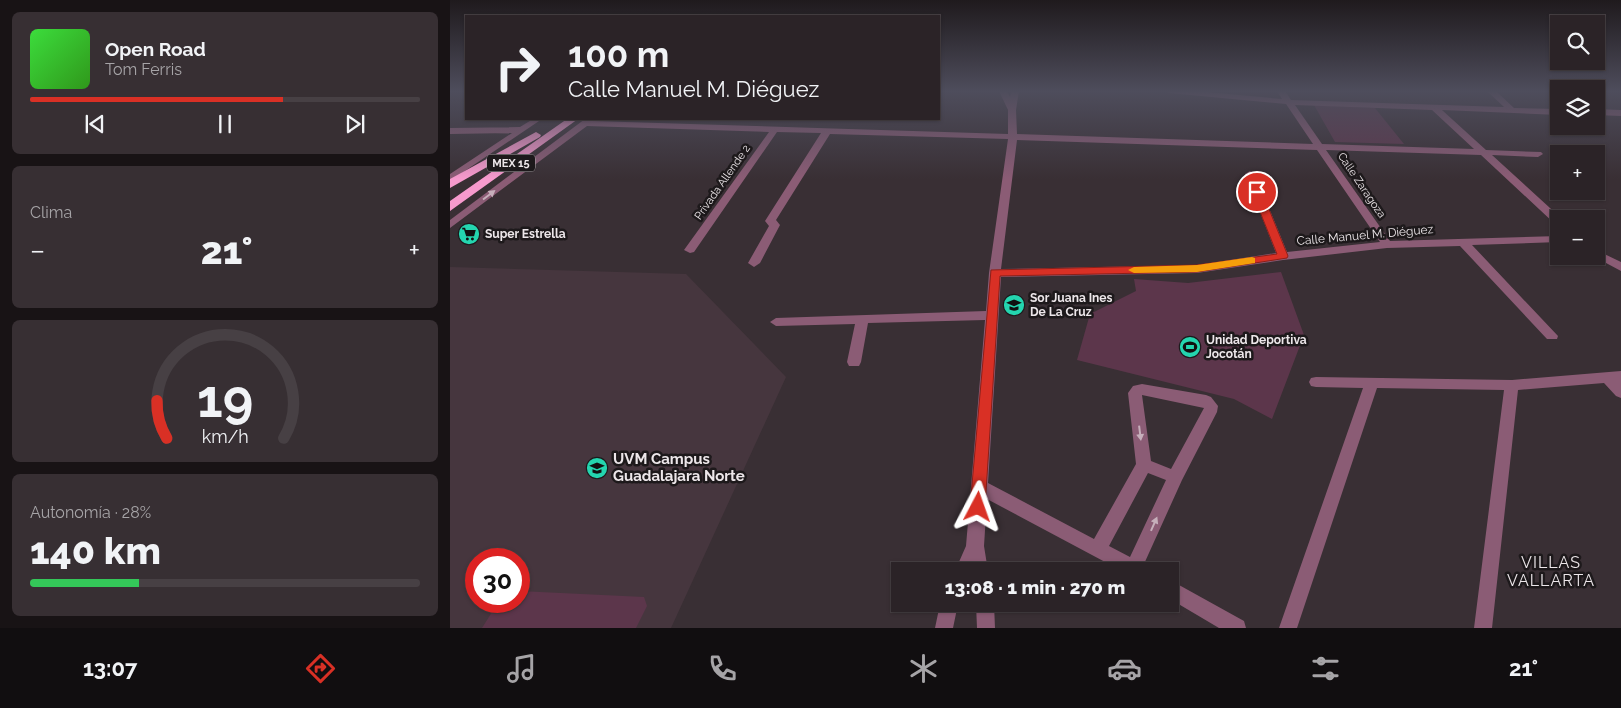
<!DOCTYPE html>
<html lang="es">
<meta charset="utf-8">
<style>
:root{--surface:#2b2327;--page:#372f33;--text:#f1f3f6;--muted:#a6a4a7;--line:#474044;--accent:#d93025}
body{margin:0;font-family:Raleway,sans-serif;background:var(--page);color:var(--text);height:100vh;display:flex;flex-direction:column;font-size:19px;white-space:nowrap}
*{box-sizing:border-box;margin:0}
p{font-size:16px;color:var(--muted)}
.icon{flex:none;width:28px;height:28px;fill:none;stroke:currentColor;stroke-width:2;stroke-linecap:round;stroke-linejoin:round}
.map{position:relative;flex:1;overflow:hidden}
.drawer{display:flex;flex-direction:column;gap:12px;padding:12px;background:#181315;width:450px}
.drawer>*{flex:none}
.guide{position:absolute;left:15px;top:15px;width:475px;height:105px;border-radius:0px;box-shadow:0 1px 4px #0004,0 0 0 1px var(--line);background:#2b2327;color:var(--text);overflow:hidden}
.tools{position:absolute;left:1100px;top:15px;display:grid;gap:10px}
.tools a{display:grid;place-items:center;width:55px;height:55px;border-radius:0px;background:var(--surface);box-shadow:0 1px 4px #0004,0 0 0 1px var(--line);font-size:25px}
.speed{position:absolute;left:15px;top:548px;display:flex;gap:10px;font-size:25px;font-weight:700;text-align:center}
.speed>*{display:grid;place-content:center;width:65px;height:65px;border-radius:50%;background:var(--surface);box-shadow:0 1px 4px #0004,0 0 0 1px var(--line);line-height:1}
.speed .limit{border:8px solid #d22;background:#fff;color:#111}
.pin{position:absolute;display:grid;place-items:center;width:42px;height:42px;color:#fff;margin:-21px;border:2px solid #fff;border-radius:50%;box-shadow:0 1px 5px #0007}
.me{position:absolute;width:55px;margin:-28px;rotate:4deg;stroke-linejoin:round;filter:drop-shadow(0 0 4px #0008)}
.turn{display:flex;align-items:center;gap:18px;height:105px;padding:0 20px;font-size:22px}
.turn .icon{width:65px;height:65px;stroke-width:2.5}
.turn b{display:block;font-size:35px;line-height:42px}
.big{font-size:38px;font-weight:800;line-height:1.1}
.drawer .tile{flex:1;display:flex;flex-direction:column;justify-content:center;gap:8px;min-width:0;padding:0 18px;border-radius:8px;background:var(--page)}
.drawer .dial{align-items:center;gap:0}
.dial svg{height:130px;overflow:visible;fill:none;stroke:var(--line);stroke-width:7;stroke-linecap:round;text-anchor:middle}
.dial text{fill:var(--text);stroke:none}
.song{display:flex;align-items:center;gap:15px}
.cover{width:60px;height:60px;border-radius:8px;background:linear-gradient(135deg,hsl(120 70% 55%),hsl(110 70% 35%))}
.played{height:5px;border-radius:2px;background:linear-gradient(90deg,var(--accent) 65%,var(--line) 65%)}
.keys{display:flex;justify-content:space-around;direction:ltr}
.heat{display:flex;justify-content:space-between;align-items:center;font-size:28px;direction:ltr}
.charge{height:8px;border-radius:4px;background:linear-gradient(90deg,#34c759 28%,var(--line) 0)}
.trip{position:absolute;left:441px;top:562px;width:288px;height:50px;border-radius:0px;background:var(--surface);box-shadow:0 1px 4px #0004,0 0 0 1px var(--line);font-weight:800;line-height:50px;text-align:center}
.dock{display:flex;height:80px;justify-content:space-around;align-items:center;background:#110e10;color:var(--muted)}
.dock .icon{width:35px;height:35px}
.dock .active{color:var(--accent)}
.dock b{font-size:22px;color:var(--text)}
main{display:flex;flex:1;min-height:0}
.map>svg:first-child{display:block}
</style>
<main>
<section class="drawer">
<div class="tile">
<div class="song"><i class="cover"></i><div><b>Open Road</b><p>Tom Ferris</p></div></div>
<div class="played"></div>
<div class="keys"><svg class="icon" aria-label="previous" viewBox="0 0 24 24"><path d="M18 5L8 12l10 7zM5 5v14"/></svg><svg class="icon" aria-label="pause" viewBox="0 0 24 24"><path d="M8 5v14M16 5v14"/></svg><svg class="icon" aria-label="next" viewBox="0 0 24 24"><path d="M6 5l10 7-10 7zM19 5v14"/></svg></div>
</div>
<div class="tile"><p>Clima</p>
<div class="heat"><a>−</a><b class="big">21°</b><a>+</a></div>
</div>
<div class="tile dial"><svg viewBox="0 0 100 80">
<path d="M14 69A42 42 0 1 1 86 69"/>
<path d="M14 69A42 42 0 0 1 8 46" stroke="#d93025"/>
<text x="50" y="56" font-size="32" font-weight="700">19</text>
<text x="50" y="72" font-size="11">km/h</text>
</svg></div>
<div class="tile"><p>Autonomía · 28%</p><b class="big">140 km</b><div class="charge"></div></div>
</section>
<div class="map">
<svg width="1171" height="628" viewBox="0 0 1171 628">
<rect width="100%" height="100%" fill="#392f34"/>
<path fill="#46363e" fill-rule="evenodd" d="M0 267 236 274 336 377 221 628H0ZM26 559H69V601H26Z"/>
<path fill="#5c364b" d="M864 105 925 108 954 144 885 142Z
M831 272 854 335 822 419 784 399 627 360 640 314 686 291 684 279 738 283Z
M69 591 194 597 197 606 186 628H32L49 601H69Z"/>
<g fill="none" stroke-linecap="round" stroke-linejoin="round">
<path fill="#8b5c75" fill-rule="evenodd" d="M549 91H557L560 97 561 91H569L566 110 567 134 863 144 836 104 719 93 715 91H746L832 99 827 91H835L841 100 1054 107 1037 91H1046L1064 108 1109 109V115L992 110 1036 150 1091 152 1093 154 1088 157 1042 155 1112 219H1109V225L1105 224 1031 155 876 150 940 241 1109 236V242L1022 245 1108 336 1107 339H1097L1010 246 937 248 833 260 747 273 551 277 538 483 644 539 686 464 678 393 683 386 692 384 756 395 761 397 768 406 767 412 732 480 694 564 698 571H672L537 499 534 546 538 571H505L516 546 535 320 418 323 411 362 409 366H399L397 362 405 324 326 326 320 322 326 318 536 311 539 273 558 139 380 134 326 220 330 225 310 263 304 267 298 263 319 226 315 221 371 133 327 132 244 252 240 253 234 250 319 132 137 126 0 228V220L135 119H144L143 121 558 134V110ZM845 105 982 110 1024 149 872 144ZM567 140 867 150 930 242 837 252 805 174 800 171 795 174 826 253 747 265 551 269ZM692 395 754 408 721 469 701 461ZM698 473 716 480 680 557 659 546Z
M1146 109 1171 110V116L1146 115Z
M83 119H92L0 181V174L62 133 0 134V128L70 127Z
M1146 250 1171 262V271L1143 256H1146Z
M1171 371V398L1166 396 1154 383 1068 390 1042 628H1024L1054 390 927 388 847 628H829L913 388 866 387 861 386 859 382 861 378 866 377 1062 380Z
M720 580 794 621 796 628H769L720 599Z
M490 604H508L503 628H485Z
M526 604H544L545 628H527Z"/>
<path fill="#f79acd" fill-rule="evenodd" d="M117 119H128L0 211V201Z
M86 132 91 135 90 137 0 188V179Z"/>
</g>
<defs><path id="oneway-solid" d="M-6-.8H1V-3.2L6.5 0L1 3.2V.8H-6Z" transform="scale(1.25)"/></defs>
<g fill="#c6afbb">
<use href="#oneway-solid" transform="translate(39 195) rotate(-37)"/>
<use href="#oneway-solid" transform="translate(690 433) rotate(83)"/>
<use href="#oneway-solid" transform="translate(704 524) rotate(-66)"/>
</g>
<linearGradient id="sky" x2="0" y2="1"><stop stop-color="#1f1a1d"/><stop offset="0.51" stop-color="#4e4d5c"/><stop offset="1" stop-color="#4e4d5c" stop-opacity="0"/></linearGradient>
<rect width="1171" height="179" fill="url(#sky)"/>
<path fill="#d93025" stroke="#8d1f18" d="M807 189 812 192 838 256 837 258 747 272 550 276 535 507 533 512 528 514 522 512 520 507 541 270 747 265 827 254 802 192Z"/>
<path fill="#f59e0b" d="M802 257 805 258V263L747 272 684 273 678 270 684 267 747 265Z"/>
<defs>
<g id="supermarket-disc" transform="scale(1.125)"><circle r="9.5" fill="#24d5af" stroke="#1d191b"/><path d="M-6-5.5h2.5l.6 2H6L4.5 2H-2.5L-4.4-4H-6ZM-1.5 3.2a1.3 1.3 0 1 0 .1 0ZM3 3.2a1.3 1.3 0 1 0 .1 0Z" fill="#111"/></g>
<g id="school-disc" transform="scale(1.125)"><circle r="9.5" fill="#24d5af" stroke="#1d191b"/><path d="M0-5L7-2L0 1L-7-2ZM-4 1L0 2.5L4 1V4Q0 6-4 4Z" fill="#111"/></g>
<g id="stadium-disc" transform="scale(1.125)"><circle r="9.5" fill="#24d5af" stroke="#1d191b"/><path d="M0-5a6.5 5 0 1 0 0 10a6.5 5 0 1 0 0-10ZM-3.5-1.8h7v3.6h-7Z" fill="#111"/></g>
<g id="university-disc" transform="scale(1.125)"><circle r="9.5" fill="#24d5af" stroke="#1d191b"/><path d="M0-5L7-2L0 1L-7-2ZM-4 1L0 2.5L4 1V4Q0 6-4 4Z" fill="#111"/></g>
</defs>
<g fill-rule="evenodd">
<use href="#supermarket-disc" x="19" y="234"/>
<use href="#school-disc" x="564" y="305"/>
<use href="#stadium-disc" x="740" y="347"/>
<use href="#university-disc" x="147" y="468"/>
</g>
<g text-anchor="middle" stroke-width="5" stroke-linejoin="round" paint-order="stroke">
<rect fill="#1d191b" stroke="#afa9ac" stroke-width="1" x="37" y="154.5" width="48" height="17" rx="4"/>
<g font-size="11" font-weight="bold" fill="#ede7ea">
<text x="61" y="167">MEX 15</text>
</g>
<g font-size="11" fill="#ede7ea" stroke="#1d191b">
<text transform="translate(272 182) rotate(-55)" y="4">Privada Allende 2</text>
<text transform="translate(912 185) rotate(56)" y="4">Calle Zaragoza</text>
</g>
<g font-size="12" font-weight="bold" fill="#ede7ea" stroke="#1d191b" text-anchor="start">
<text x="35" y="238">Super Estrella</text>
<text x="580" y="302">Sor Juana Ines<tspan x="580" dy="14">De La Cruz</tspan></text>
<text x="756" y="344">Unidad Deportiva<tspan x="756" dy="14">Jocotán</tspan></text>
</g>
<g font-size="12" fill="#ede7ea" stroke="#1d191b">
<text transform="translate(915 235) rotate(-5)" y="4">Calle Manuel M. Diéguez</text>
</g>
<g font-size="15" font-weight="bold" fill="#ede7ea" stroke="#1d191b" text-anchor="start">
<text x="163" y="464">UVM Campus<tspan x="163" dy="17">Guadalajara Norte</tspan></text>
</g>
<g font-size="16" letter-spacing="1" fill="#ede7ea" stroke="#1d191b">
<text x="1101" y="568">VILLAS<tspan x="1101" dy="18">VALLARTA</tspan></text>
</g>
</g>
</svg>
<div class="tools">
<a><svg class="icon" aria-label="search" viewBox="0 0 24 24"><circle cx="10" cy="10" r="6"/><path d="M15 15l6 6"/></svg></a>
<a><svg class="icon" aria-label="layers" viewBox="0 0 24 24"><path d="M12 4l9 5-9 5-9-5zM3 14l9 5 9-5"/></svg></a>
<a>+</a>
<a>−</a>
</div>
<div class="speed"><div class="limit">30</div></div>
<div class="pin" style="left:807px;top:192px;background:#d93025"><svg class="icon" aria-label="arrive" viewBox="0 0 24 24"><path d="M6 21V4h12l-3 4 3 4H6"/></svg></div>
<svg class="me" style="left:528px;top:507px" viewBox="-20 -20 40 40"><path d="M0-17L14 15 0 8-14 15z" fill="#d93025" stroke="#fff" stroke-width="4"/></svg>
<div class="trip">13:08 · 1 min · 270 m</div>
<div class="guide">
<div class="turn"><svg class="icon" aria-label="right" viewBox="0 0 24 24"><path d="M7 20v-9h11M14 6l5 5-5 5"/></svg><div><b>100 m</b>Calle Manuel M. Diéguez</div></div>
</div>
</div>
</main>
<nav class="dock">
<b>13:07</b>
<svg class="icon active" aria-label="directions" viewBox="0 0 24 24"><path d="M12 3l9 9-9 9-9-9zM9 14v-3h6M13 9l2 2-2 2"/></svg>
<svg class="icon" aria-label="music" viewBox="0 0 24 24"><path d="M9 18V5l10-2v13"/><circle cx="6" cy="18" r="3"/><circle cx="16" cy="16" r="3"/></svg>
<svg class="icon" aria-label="phone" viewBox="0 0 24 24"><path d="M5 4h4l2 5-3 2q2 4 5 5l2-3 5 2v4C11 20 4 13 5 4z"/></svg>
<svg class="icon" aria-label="climate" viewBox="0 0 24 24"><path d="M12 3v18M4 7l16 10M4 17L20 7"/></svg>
<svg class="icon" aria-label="car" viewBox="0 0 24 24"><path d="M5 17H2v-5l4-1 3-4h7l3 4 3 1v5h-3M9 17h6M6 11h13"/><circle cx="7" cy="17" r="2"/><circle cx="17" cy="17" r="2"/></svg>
<svg class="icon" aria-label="filters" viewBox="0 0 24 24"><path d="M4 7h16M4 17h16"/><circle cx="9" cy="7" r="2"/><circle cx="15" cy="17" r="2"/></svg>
<b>21°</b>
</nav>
